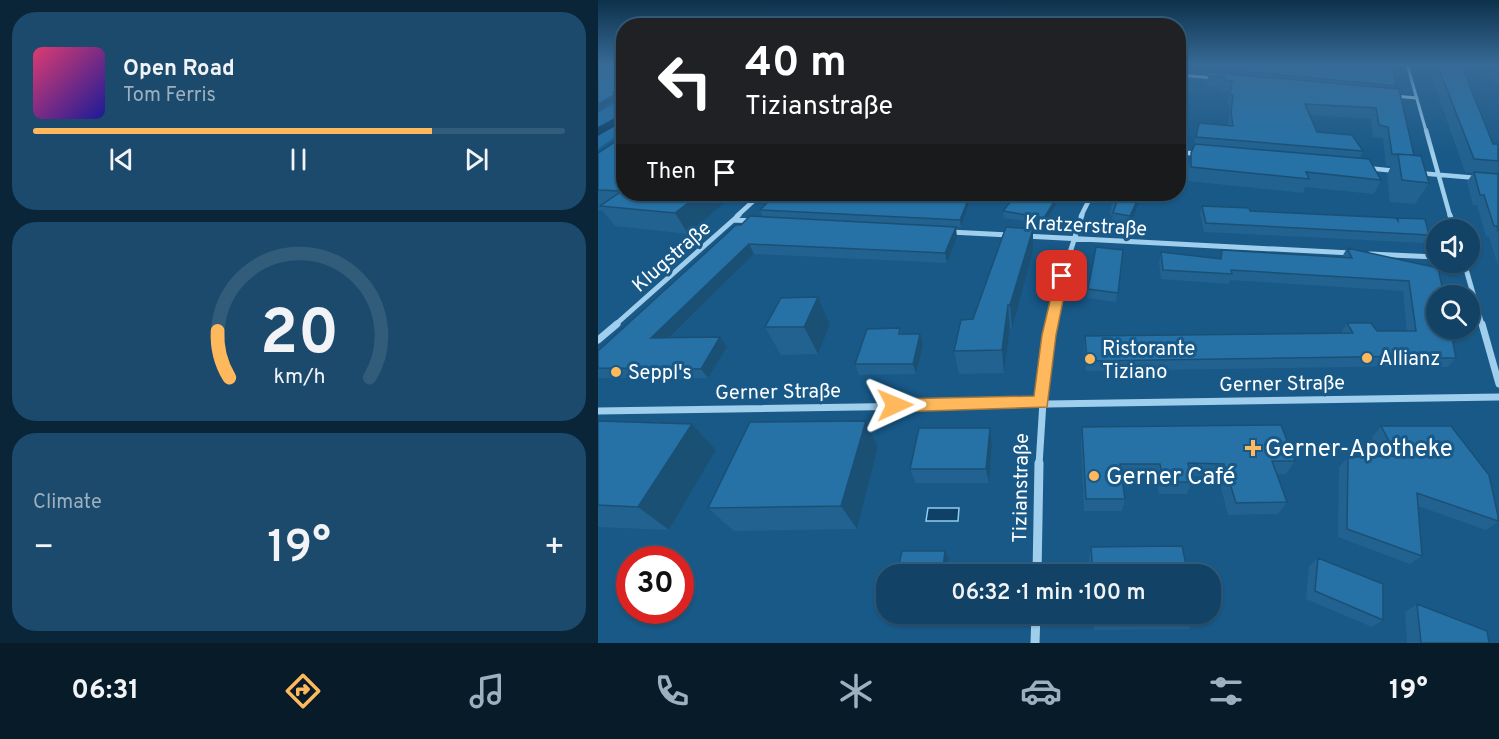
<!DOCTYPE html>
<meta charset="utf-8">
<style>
:root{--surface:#124366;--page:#1b4a6c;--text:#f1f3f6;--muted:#9cb0bf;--line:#315c7a;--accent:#ffb95c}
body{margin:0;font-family:Overpass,sans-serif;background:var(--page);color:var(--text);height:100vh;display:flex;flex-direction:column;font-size:22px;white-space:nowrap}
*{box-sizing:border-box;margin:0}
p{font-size:20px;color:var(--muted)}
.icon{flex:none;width:33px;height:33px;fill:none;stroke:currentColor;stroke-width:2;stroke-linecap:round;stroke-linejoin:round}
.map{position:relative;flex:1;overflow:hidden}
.drawer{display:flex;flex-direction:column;gap:12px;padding:12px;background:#0a2538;width:598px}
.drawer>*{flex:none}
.hud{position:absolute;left:18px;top:18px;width:570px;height:183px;border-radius:24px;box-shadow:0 2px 4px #0004,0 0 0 2px var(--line);background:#202124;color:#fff;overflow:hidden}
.tools{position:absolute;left:828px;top:219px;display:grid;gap:12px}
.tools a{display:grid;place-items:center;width:54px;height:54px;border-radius:50%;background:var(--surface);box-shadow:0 2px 4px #0004,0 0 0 2px var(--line);font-size:30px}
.speed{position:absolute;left:18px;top:546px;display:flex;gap:12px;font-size:30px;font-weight:700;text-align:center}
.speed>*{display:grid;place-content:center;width:78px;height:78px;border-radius:50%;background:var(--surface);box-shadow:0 2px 4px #0004,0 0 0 2px var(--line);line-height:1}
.speed .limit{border:9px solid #d22;background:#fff;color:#111}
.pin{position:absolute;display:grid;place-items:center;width:51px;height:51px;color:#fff;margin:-26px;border-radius:12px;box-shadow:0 3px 9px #0006}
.me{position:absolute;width:66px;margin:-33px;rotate:89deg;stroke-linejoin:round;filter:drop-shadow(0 0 4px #0008)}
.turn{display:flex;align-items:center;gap:21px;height:126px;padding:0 30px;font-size:27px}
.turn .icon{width:78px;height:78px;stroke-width:2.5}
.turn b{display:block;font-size:42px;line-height:51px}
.then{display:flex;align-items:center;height:57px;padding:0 30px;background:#0003;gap:12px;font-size:22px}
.big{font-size:45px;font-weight:600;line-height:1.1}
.drawer .tile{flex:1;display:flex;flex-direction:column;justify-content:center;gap:9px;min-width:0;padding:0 21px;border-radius:24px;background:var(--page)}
.drawer .dial{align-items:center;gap:0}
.dial svg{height:156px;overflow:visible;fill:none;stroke:var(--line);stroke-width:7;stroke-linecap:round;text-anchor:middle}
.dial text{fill:var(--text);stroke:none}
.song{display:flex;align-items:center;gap:18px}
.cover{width:72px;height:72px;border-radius:9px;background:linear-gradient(135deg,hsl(340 70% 55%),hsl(240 70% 35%))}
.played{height:6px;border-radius:3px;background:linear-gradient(90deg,var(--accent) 75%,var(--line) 75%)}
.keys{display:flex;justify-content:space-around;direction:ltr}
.heat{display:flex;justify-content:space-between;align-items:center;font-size:33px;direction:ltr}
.trip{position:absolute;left:278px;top:564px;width:345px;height:60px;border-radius:24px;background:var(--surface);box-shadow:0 2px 4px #0004,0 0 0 2px var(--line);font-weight:600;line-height:60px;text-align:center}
.menu{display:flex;height:96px;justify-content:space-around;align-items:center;background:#071b29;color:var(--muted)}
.menu .icon{width:42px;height:42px}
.menu .selected{color:var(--accent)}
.menu b{font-size:27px;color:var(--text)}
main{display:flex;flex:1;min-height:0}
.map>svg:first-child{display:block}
</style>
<main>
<section class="drawer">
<div class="tile">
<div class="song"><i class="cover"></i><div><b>Open Road</b><p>Tom Ferris</p></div></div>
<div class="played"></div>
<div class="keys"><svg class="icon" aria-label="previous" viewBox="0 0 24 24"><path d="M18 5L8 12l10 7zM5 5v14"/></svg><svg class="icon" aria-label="pause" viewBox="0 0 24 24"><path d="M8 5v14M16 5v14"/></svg><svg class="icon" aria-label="next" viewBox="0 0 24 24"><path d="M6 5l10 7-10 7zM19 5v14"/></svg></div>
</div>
<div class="tile dial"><svg viewBox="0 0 100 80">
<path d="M14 69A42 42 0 1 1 86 69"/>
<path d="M14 69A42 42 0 0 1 8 45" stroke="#ffb95c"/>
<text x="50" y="56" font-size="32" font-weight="700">20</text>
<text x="50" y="72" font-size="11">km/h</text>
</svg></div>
<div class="tile"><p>Climate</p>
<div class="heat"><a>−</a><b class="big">19°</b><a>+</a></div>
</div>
</section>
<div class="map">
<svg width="901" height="643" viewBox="0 0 901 643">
<rect width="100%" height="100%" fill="#185988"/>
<path fill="#216da2" d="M25 99V132L0 149V113Z"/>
<path fill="#0f4166" stroke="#92cbf0" stroke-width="1.5" d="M330 508H361L360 521H328Z"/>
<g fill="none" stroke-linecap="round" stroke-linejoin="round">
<path fill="#0f4166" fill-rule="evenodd" d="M26 113V121L0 136V127Z"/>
<path stroke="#a0ceed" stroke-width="3" d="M809 64 828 131
M580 75 616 78
M796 96 819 98"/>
<path stroke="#a0ceed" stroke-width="4.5" d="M828 130 852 216
M580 152 601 154
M769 168 798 171
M820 173 879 178
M139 216 163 194
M483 216 494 194"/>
<path stroke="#a0ceed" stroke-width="5" d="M852 215 856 230
M136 220 154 221
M352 232 411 235
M427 236 753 253
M772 254 838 257
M866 262 884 325
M17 325 141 215
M454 325 468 265 484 215"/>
<path stroke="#a0ceed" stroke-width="7" d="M884 324 901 384
M0 340 19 324
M0 411 901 397
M441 465 446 386 454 324"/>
<path stroke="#a0ceed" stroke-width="9" d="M439 574 441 463
M437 643 438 614"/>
</g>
<path fill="#216290" d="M580 64H585L583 104 580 119Z
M613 64 798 86 797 89 816 155 831 183 817 204 792 202 789 175 793 166H788L785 138 775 137 773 119 712 115 719 132 765 151 762 158 783 180 776 194 707 187 705 193 590 181V167L601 123 630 126 632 105H629L631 91 624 90V87L608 86Z
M829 64H863L895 144H900V171L898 174H900V266L891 237 888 236 879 205H875L869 182 875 173 867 172Z
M873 64H900V85Z
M0 153 26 194H137L90 234 17 226 5 211 0 210Z
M465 194 446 224 406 218 405 211Z
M544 196 530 230 513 227 515 215H512L514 201Z
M370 200V207L363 227 165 217 162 210Z
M604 206 652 211 799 219 800 218 831 235 825 243 606 232 602 214Z
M143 225 359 237 349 263 156 254 72 338 129 347 110 378H0V351Z
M749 248 840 268 858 358 849 367 815 368 814 366 488 371 486 346 487 336 743 333 749 323 779 331H809L805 291 632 280 631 284 563 279 561 262 563 252 622 259 624 250 744 257Z
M525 250 518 302 489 298 490 289Z
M435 251 414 329 412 328 406 373 361 374 356 351 375 319Z
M220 297 232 325 220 354 183 355 167 327Z
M302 328 304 334 325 345 318 374 261 375 257 364Z
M0 421 94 424 118 450 71 530 0 527Z
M268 421 280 447 259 529 136 531 110 508Z
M783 426 900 516V522L888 530 820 506 824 556 812 564 740 537 741 467 750 457 784 456 774 437Z
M484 427 697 461 688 474H679L689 502 680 514 630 515 620 476H593L594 482 589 494H561L557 477H524L527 499 524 511H486L483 441Z
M392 428 394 443 391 483H318L312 469Z
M493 547 590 574H492L491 559Z
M720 558 785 620 774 627 708 599 711 566Z
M819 604 891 643H809L807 612Z
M291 614H343L342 626H296L290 619Z
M495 614H597L598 619 591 629 496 630Z"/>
<path fill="#1b5075" d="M26 87V92L21 95 22 97 0 110V104L14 93Z
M586 120 583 133 580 138V129Z
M102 194H137L90 234 77 213Z
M461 194H465L446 224V218Z
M542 194H545L544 196 530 230 532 216Z
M370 200V207L363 227 362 220Z
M358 227 359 237 349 263 347 253Z
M435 229V251L414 329 412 305Z
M151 244 156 254 61 348 53 338Z
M220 297 232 325 220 354 206 327Z
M410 305 412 328 406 373 404 350Z
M322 334 325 345 318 374 315 364Z
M122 337 129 347 110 378 103 369Z
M268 421 280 447 259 529 243 506Z
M94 424 118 450 71 530 40 507Z
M392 428 394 443 391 483 388 469Z
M347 551 351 559 349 574H344Z
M339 614H343L342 626 338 619Z"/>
<path fill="#2672a7" stroke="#1b5075" stroke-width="1.5" d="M0 64H26V87L14 93H20L0 104Z
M613 64H794L798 86 612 68Z
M839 64H863L895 144H900V161L876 159Z
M888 64H900V73Z
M580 67 586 68 583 104 580 115Z
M611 72 801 89 816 155 794 154 790 127 781 125 778 108 707 104 719 132 754 135 765 151 598 137 601 123 635 126 633 113 635 95H632L634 81 627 80V77L610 76Z
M580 120H586L580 129Z
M26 136V194H102L77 213 2 206 24 191 0 190V153Z
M597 144 771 159 783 180 708 172 711 179 593 167V153Z
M800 154 823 156 831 183 804 180Z
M876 172 900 174V231L899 226H896L886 195H882Z
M178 194H213L370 200 362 220 162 210Z
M419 194H461L446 218 405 211Z
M517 194H542L532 216 515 213 519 201H514Z
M604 206 651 208 652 211 798 218 800 221V218L827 219 831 235 608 223Z
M152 216 358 227 347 253 151 244 53 338 122 337 103 369 0 368V351L138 225H143Z
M408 227 435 229 412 305H410L404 350 356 351 363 320 375 319Z
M498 247 525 250 520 293 490 289Z
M749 248 840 268 846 296H838V328H852L858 358H823L822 356 489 361 487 336 755 333 749 323H773L779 331H818L811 281 633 270 634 274 565 270 563 252 623 259 624 250 754 258Z
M220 297 206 327H167L183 298Z
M302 328 301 334H322L315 364H257L269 329Z
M0 421 94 424 40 507 0 505Z
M268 421 243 506 110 508 152 422Z
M683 425 697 461H674L689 502 638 503 626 464 590 463 594 482H565L562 464H522L527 499H488L484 427Z
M783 426H853L891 475 900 516V521L819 493 824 556 749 529 750 457 799 456Z
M321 428H392L388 469H312Z
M584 546 590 574H495L493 547Z
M304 551H347L344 574H299Z
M720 558 785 584V620L717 591Z
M819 604 889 631 891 643H823Z
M291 614H339L338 619H290Z
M498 614H597L598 619 498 620Z"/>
<linearGradient id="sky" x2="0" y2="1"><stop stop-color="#0d314b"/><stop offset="0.42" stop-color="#376a96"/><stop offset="1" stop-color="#376a96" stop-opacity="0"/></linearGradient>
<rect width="901" height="154" fill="url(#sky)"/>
<path fill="#ffb95c" stroke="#a6783c" stroke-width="1.5" d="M464 272 470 276 458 335 449 407 297 412 292 410 289 405 292 401 297 399 436 396 444 335 458 276Z"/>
<g fill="#ffb95c" stroke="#185988" stroke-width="2">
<circle cx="769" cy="358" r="6"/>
<circle cx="492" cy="359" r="6"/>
<circle cx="18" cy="372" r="6"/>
<path d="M652 439h6v6h6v6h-6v6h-6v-6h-6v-6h6z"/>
<circle cx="496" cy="476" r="6"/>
</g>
<g text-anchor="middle" stroke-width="6" stroke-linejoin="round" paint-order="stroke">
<g font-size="20" fill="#fff" stroke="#185988">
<text transform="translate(488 225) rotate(3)" y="7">Kratzerstraße</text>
<text transform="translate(73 256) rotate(-41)" y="7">Klugstraße</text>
<text transform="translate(684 383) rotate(-1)" y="7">Gerner Straße</text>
<text transform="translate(180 391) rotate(-1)" y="7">Gerner Straße</text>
<text transform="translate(422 488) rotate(-89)" y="7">Tizianstraße</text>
</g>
<g font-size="20" fill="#fff" stroke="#185988" text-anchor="start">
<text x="504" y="355">Ristorante<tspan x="504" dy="23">Tiziano</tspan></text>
<text x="781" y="365">Allianz</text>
<text x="30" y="379">Seppl's</text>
</g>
<g font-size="24" fill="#fff" stroke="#185988" text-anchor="start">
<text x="667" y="456">Gerner-Apotheke</text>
<text x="508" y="484">Gerner Café</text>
</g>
</g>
</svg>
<div class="tools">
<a><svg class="icon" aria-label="sound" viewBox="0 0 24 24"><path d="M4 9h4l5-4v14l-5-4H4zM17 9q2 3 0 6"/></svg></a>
<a><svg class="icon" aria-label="search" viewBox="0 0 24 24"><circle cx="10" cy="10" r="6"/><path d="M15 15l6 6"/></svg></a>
</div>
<div class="speed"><div class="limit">30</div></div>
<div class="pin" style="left:464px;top:276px;background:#d93025"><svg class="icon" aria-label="arrive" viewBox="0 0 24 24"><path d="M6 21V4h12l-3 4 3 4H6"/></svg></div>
<svg class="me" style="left:297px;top:405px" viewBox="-20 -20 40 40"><path d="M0-17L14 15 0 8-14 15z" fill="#ffb95c" stroke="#fff" stroke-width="4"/></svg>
<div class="trip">06:32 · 1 min · 100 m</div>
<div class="hud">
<div class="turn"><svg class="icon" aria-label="left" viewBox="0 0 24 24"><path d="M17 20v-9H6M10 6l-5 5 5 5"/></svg><div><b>40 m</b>Tizianstraße</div></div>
<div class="then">Then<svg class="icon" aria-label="arrive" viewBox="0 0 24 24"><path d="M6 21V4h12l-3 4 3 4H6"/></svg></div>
</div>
</div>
</main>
<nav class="menu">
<b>06:31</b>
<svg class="icon selected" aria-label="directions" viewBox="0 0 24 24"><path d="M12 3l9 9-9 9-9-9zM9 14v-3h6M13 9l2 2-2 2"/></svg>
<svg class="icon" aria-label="music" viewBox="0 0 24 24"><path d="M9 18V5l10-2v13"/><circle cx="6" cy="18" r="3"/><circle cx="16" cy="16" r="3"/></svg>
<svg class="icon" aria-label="phone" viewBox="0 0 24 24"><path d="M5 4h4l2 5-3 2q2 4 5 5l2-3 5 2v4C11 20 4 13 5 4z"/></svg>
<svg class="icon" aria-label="climate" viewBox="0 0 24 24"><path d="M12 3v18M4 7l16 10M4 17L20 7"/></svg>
<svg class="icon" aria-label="car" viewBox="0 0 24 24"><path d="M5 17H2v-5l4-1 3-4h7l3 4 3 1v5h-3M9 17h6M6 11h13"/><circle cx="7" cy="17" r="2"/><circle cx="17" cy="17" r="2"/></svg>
<svg class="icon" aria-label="filters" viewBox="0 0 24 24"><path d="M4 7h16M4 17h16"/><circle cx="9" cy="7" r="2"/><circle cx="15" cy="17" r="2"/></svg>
<b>19°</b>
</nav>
